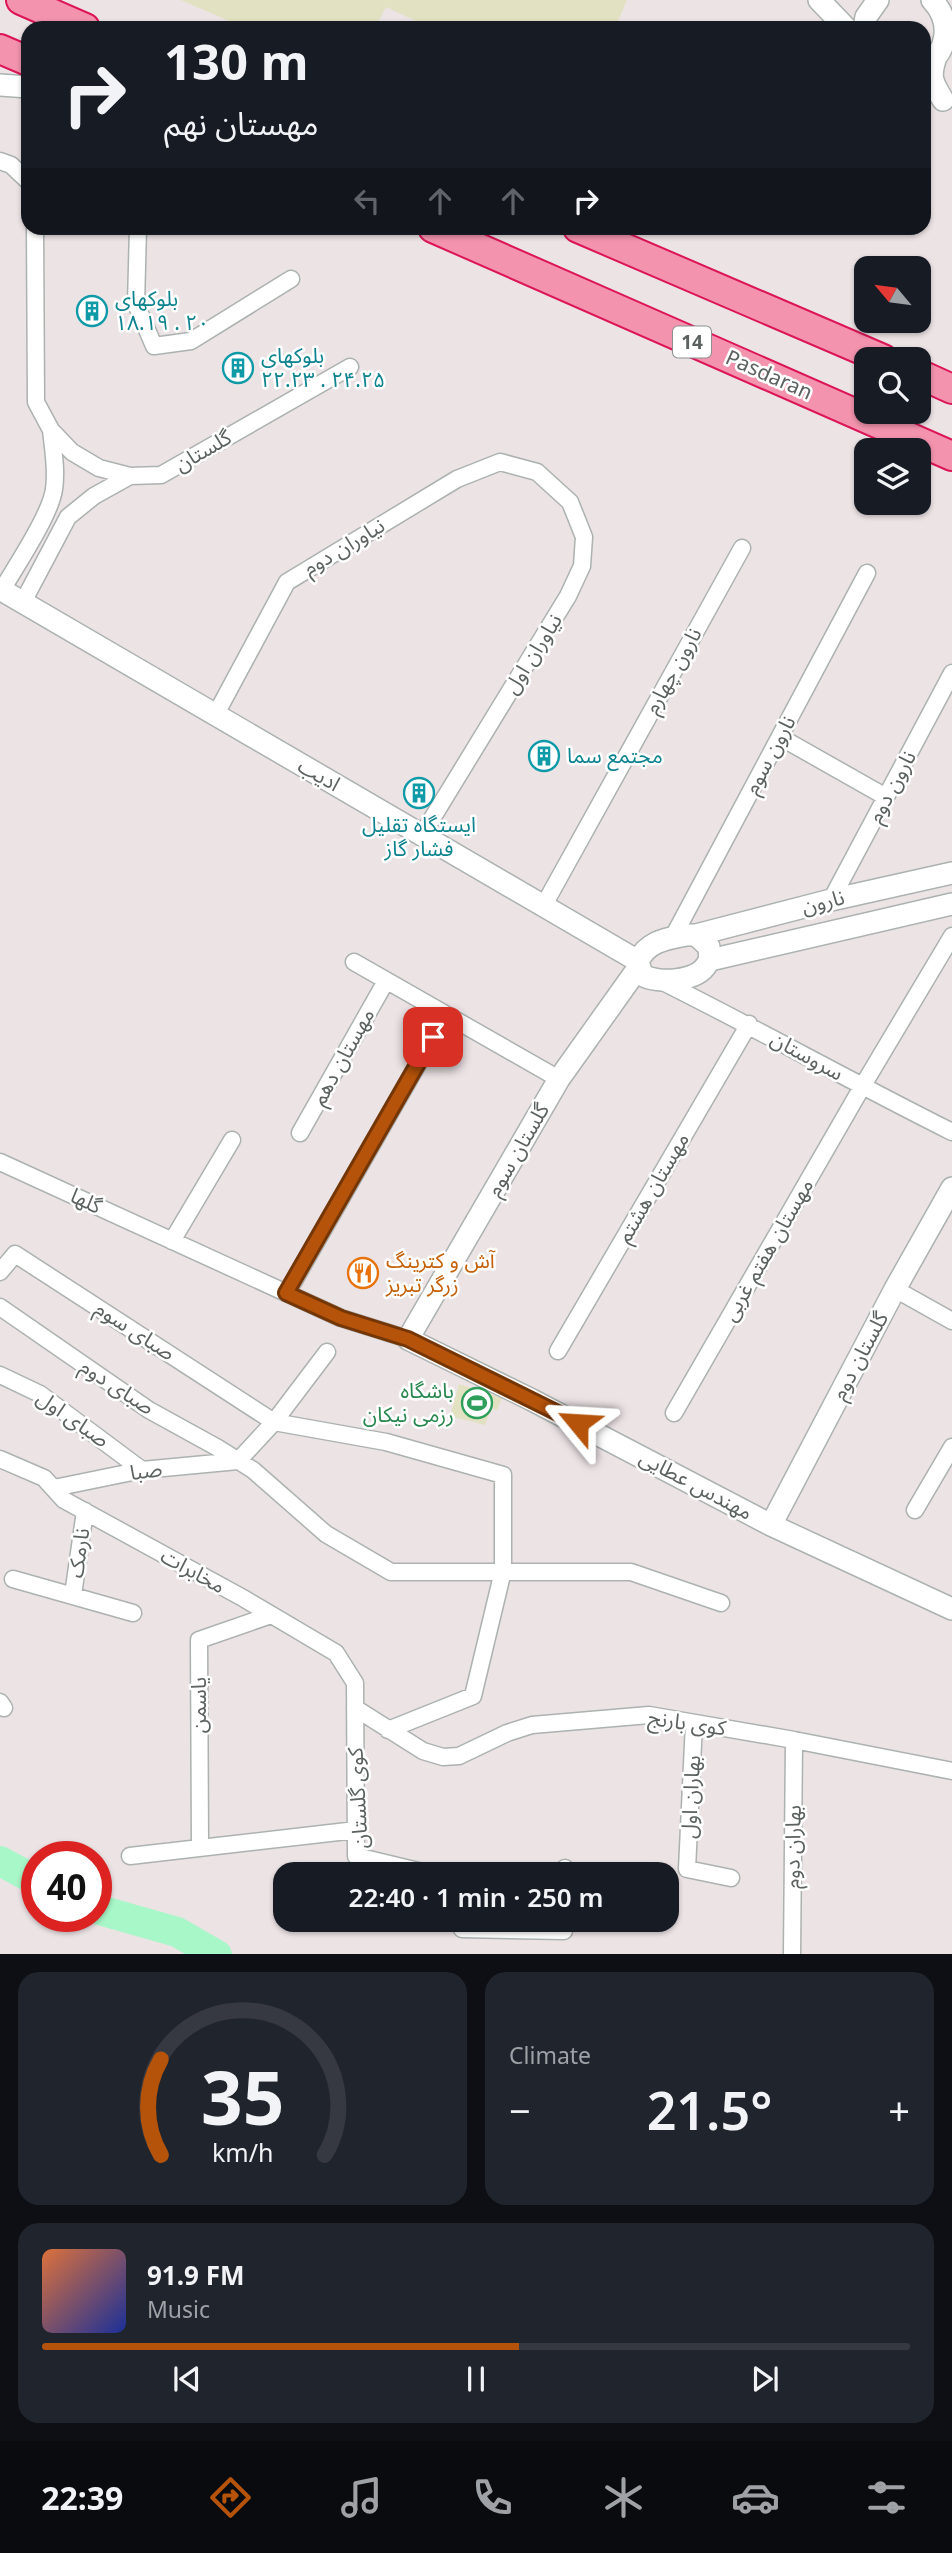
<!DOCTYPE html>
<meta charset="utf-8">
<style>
:root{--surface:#171b24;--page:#20242c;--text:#f1f3f6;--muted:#9ea1a6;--line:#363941;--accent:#b45309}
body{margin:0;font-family:"Noto Sans","Noto Sans Arabic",sans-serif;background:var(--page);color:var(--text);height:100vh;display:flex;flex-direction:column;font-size:26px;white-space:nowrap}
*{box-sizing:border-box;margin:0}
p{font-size:23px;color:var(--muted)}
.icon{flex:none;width:38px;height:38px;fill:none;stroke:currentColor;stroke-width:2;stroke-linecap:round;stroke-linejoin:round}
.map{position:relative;height:1954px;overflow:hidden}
.sheet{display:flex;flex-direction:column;gap:18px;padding:18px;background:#0d0f14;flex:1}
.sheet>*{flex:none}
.hud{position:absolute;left:21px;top:21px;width:910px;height:214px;border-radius:21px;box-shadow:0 2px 5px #0004;background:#171b24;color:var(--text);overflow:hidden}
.needle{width:46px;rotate:299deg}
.tools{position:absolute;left:854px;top:256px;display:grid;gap:14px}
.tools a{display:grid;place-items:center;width:77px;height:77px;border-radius:14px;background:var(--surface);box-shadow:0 2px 5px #0004;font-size:35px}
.speed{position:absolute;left:21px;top:1841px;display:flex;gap:14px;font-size:35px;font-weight:700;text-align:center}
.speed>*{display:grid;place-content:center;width:91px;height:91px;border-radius:50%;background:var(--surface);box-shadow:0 2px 5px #0004;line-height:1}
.speed .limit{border:10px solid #d22;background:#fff;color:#111}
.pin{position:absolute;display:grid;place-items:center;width:60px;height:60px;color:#fff;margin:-30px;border-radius:14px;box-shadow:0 4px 10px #0006}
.me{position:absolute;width:77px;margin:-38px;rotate:297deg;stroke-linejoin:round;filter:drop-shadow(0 0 5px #0008)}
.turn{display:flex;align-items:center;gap:24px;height:147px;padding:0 28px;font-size:32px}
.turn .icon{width:91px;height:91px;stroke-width:2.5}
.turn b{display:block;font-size:49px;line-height:60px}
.lanes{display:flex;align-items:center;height:66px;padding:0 28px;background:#0003;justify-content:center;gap:35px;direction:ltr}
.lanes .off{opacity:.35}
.big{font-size:52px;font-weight:600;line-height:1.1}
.sheet .tile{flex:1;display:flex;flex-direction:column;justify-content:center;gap:10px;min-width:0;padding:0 24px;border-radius:21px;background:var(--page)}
.sheet .dial{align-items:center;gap:0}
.dial svg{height:182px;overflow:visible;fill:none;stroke:var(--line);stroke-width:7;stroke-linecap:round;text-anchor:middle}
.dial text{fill:var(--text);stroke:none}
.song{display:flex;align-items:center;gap:21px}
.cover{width:84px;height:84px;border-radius:10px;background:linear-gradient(135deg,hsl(20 70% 55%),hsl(230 70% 35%))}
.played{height:7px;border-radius:4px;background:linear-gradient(90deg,var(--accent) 55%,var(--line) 55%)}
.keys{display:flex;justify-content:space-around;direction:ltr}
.heat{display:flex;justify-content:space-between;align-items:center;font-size:38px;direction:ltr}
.sheet .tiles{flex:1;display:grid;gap:18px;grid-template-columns:1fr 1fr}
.tile:last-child{grid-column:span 2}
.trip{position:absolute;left:273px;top:1862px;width:406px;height:70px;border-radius:21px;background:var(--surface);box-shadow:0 2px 5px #0004;font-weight:600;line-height:70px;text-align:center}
.tabs{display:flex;height:112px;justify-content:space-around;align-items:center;background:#090b0e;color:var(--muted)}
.tabs .icon{width:49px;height:49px}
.tabs .current{color:var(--accent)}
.tabs b{font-size:32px;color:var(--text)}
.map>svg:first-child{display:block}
</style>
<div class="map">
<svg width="952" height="1955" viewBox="0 0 952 1955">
<rect width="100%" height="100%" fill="#ece3e5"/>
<path fill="#e2e1c1" d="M181 0H627L615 28H431L386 7 375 28H245Z
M459 1384 502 1398 497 1410 491 1408 485 1425 450 1416Z"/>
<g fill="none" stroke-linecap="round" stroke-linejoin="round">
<path stroke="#a8f7c8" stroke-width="30" d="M0 1861 37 1881
M96 1909 177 1932 217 1955"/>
<g stroke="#acb2b0" stroke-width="19">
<path id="street" d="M0 161 11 165 28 181
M35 228 36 402 51 430 72 452 99 468 130 476 161 475 350 367
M138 228 136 304 154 346 191 341 291 279
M2 590C16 566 51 514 54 489 57 470 53 449 51 430
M23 602 68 517 94 496 130 476
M216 714 287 582 457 479 500 462 537 472 570 502 584 537 582 566 568 596 422 835
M780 737 886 797
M831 900 952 673
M544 905 742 548
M673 937 867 573
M354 962 559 1079
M661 981C759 1030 854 1083 952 1132
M300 1133 386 981
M0 1162 341 1318 408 1339
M172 1241 232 1140
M0 1272 15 1254 274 1422 386 1442 503 1475V1571L473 1696 388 1730
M895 1289 952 1321
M287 1293 446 1015
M0 1307 149 1410 218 1448 253 1470 326 1534 391 1572H631L721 1603
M558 1351 749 1024
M0 1375 40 1394 142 1470
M674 1413 862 1087 952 936
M0 1459 44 1478 64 1500 243 1598 336 1653 355 1683 356 1856 431 1874
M238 1461 274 1422 327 1352
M54 1488 142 1470 238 1461
M915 1510 952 1447
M13 1579 133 1613
M73 1595 85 1511
M0 1702 4 1708
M355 1708 423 1751 443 1757 459 1756 507 1733 532 1725 649 1715 794 1740 952 1771
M694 1723 687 1869 731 1878
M200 1846 199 1640 271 1615
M130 1856 356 1830
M565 1874V1868
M461 1920 462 1929 564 1931V1920
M792 1955 794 1740"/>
</g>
<g stroke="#abb2b0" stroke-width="24">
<path id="secondary" d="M819 0 846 28
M864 28 866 17 878 0
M936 57C929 77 932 82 943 100
M924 67C949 52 952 21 932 0
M0 85 28 87
M0 589 638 961
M686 935H696L709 947C709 953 711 959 707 964 697 982 658 984 642 975L638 961C648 941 666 939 686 935Z
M696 935 831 900 952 873
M710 960 952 904
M638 968 559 1079 408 1339 532 1400 771 1525 952 1609
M771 1525 895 1289 952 1188"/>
</g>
<g stroke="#db1558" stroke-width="32">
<path id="highway" d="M21 0 85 28
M0 49 28 61
M433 228 952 456
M578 228 883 359
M919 374 952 389"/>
</g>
<use href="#street" stroke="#fff" stroke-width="16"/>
<use href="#secondary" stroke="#fff" stroke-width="21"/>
<use href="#highway" stroke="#f393ae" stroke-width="28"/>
</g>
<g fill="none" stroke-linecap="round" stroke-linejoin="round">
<g stroke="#753606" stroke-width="18">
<path id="route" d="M433 1037 286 1293 341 1318 408 1339 578 1423"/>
</g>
<use href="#route" stroke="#b45309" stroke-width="12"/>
</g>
<defs>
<g id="building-ring" transform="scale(1.575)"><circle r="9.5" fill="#fff" stroke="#0f9aa8" stroke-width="1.5"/><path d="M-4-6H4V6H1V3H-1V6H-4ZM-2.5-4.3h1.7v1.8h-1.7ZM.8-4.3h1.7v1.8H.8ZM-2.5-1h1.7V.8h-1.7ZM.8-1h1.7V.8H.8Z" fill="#0f9aa8"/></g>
<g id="restaurant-ring" transform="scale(1.575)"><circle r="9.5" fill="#fff" stroke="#e8710a" stroke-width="1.5"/><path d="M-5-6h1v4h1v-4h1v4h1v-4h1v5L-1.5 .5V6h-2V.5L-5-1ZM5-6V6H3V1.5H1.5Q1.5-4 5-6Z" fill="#e8710a"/></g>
<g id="stadium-ring" transform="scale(1.575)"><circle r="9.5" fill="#fff" stroke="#2e9e5b" stroke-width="1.5"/><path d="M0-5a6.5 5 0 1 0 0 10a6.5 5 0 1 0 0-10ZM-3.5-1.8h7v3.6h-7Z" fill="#2e9e5b"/></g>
</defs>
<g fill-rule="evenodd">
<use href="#building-ring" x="92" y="311"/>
<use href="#building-ring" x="238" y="368"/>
<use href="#building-ring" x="544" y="756"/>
<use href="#building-ring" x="419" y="793"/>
<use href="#restaurant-ring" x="363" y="1273"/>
<use href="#stadium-ring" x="477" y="1403"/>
</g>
<g text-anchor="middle" stroke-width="5" stroke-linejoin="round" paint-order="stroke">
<rect fill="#fff" stroke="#8c918f" stroke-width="2" x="673" y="326.5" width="38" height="31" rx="5"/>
<g font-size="19" font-weight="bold" fill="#5b625f">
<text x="692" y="349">14</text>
</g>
<g font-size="21" fill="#0d838f" stroke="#fff" text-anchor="start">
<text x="115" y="306">بلوکهای<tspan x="115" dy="24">۱۸.۱۹ . ۲۰</tspan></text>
<text x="261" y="363">بلوکهای<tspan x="261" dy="24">۲۲.۲۳ . ۲۴.۲۵</tspan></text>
<text x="567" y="763">مجتمع سما</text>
<text x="419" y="832" text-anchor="middle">ایستگاه تقلیل<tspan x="419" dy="24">فشار گاز</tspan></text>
</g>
<g font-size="21" fill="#5b625f" stroke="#fff">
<text transform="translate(769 375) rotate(24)" y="7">Pasdaran</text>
<text transform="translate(203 451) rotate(-30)" y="7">گلستان</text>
<text transform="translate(344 547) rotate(-31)" y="7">نیاوران دوم</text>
<text transform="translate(533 654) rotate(-58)" y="7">نیاوران اول</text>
<text transform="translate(673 671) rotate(-61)" y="7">نارون چهارم</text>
<text transform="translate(770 755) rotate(-62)" y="7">نارون سوم</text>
<text transform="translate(319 775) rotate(30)" y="7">ادیب</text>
<text transform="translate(892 787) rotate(-62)" y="7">نارون دوم</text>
<text transform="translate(823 902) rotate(-14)" y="7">نارون</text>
<text transform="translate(807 1056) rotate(29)" y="7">سروستان</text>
<text transform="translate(343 1057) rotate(-61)" y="7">مهستان دهم</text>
<text transform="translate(518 1150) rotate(-60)" y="7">گلستان سوم</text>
<text transform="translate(653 1188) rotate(-60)" y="7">مهستان هشتم</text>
<text transform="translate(86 1201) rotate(25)" y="7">گلها</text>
<text transform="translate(768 1250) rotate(-60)" y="7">مهستان هفتم غربی</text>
<text transform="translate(135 1331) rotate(33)" y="7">صبای سوم</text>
<text transform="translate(860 1356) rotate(-62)" y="7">گلستان دوم</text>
<text transform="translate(117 1387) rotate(33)" y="7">صبای دوم</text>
<text transform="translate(73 1419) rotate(35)" y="7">صبای اول</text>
<text transform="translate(146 1471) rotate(-8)" y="7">صبا</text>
<text transform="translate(696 1485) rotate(28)" y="7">مهندس عطایی</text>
<text transform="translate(79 1553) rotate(-82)" y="7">نارمک</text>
<text transform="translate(193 1571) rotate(29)" y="7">مخابرات</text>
<text transform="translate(199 1705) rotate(-90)" y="7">یاسمن</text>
<text transform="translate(687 1723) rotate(8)" y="7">کوی بارنج</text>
<text transform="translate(691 1797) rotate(-87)" y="7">بهاران اول</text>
<text transform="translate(358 1798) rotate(-93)" y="7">کوی گلستان</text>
<text transform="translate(793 1847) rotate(-89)" y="7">بهاران دوم</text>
</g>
<g font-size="21" fill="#c56008" stroke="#fff" text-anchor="start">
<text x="386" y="1268">آش و کترینگ<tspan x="386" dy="24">زرگر تبریز</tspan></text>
</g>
<g font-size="21" fill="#27864d" stroke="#fff" text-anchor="end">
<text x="454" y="1398">باشگاه<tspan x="454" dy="24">رزمی نیکان</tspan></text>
</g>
</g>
</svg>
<div class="tools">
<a><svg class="needle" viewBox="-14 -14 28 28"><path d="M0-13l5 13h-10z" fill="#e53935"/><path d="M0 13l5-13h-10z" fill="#9ea1a6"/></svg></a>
<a><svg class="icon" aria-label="search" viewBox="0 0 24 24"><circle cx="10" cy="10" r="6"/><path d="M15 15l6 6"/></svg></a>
<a><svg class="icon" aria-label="layers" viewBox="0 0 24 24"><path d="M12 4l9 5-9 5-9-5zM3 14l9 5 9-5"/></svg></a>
</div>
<div class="speed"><div class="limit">40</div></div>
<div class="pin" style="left:433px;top:1037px;background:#d93025"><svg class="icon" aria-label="arrive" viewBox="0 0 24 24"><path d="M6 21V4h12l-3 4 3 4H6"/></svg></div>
<svg class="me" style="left:578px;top:1423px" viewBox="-20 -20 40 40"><path d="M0-17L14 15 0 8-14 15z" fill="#b45309" stroke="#fff" stroke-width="4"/></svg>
<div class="trip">22:40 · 1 min · 250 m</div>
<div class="hud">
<div class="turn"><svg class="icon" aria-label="right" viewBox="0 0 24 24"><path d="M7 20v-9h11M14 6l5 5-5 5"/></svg><div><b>130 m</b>مهستان نهم</div></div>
<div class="lanes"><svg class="icon off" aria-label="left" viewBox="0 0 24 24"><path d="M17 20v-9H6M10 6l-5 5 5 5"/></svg><svg class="icon off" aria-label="ahead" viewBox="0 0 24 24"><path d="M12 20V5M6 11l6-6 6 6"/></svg><svg class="icon off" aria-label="ahead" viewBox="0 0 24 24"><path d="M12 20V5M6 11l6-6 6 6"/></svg><svg class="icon" aria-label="right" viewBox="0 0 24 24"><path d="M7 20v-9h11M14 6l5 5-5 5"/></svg></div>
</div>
</div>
<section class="sheet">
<div class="tiles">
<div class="tile dial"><svg viewBox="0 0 100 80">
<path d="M14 69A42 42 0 1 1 86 69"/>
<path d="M14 69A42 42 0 0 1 14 27" stroke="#b45309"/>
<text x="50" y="56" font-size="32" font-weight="700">35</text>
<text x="50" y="72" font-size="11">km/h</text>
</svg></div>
<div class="tile"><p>Climate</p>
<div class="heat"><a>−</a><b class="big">21.5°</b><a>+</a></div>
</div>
<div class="tile">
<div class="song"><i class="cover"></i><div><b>91.9 FM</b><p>Music</p></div></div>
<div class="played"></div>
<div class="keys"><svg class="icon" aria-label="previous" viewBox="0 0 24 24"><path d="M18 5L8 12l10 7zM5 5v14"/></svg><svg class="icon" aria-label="pause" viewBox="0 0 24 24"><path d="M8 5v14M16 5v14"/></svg><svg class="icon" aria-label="next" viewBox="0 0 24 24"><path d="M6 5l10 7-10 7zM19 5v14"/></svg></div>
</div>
</div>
</section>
<nav class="tabs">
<b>22:39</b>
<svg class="icon current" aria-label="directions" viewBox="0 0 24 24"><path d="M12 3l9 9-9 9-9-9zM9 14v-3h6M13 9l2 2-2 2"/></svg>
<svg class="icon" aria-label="music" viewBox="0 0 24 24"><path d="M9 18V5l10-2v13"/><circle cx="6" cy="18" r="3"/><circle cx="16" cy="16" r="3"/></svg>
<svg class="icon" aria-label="phone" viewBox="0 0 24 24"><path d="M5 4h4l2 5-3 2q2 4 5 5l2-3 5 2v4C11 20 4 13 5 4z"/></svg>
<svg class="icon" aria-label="climate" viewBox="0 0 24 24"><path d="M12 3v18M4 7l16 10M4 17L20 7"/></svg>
<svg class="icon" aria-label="car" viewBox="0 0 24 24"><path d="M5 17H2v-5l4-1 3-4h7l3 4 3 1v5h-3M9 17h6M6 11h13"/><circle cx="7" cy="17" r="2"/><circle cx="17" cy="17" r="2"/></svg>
<svg class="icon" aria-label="filters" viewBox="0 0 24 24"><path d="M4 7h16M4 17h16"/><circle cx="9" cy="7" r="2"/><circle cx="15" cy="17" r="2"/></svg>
</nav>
